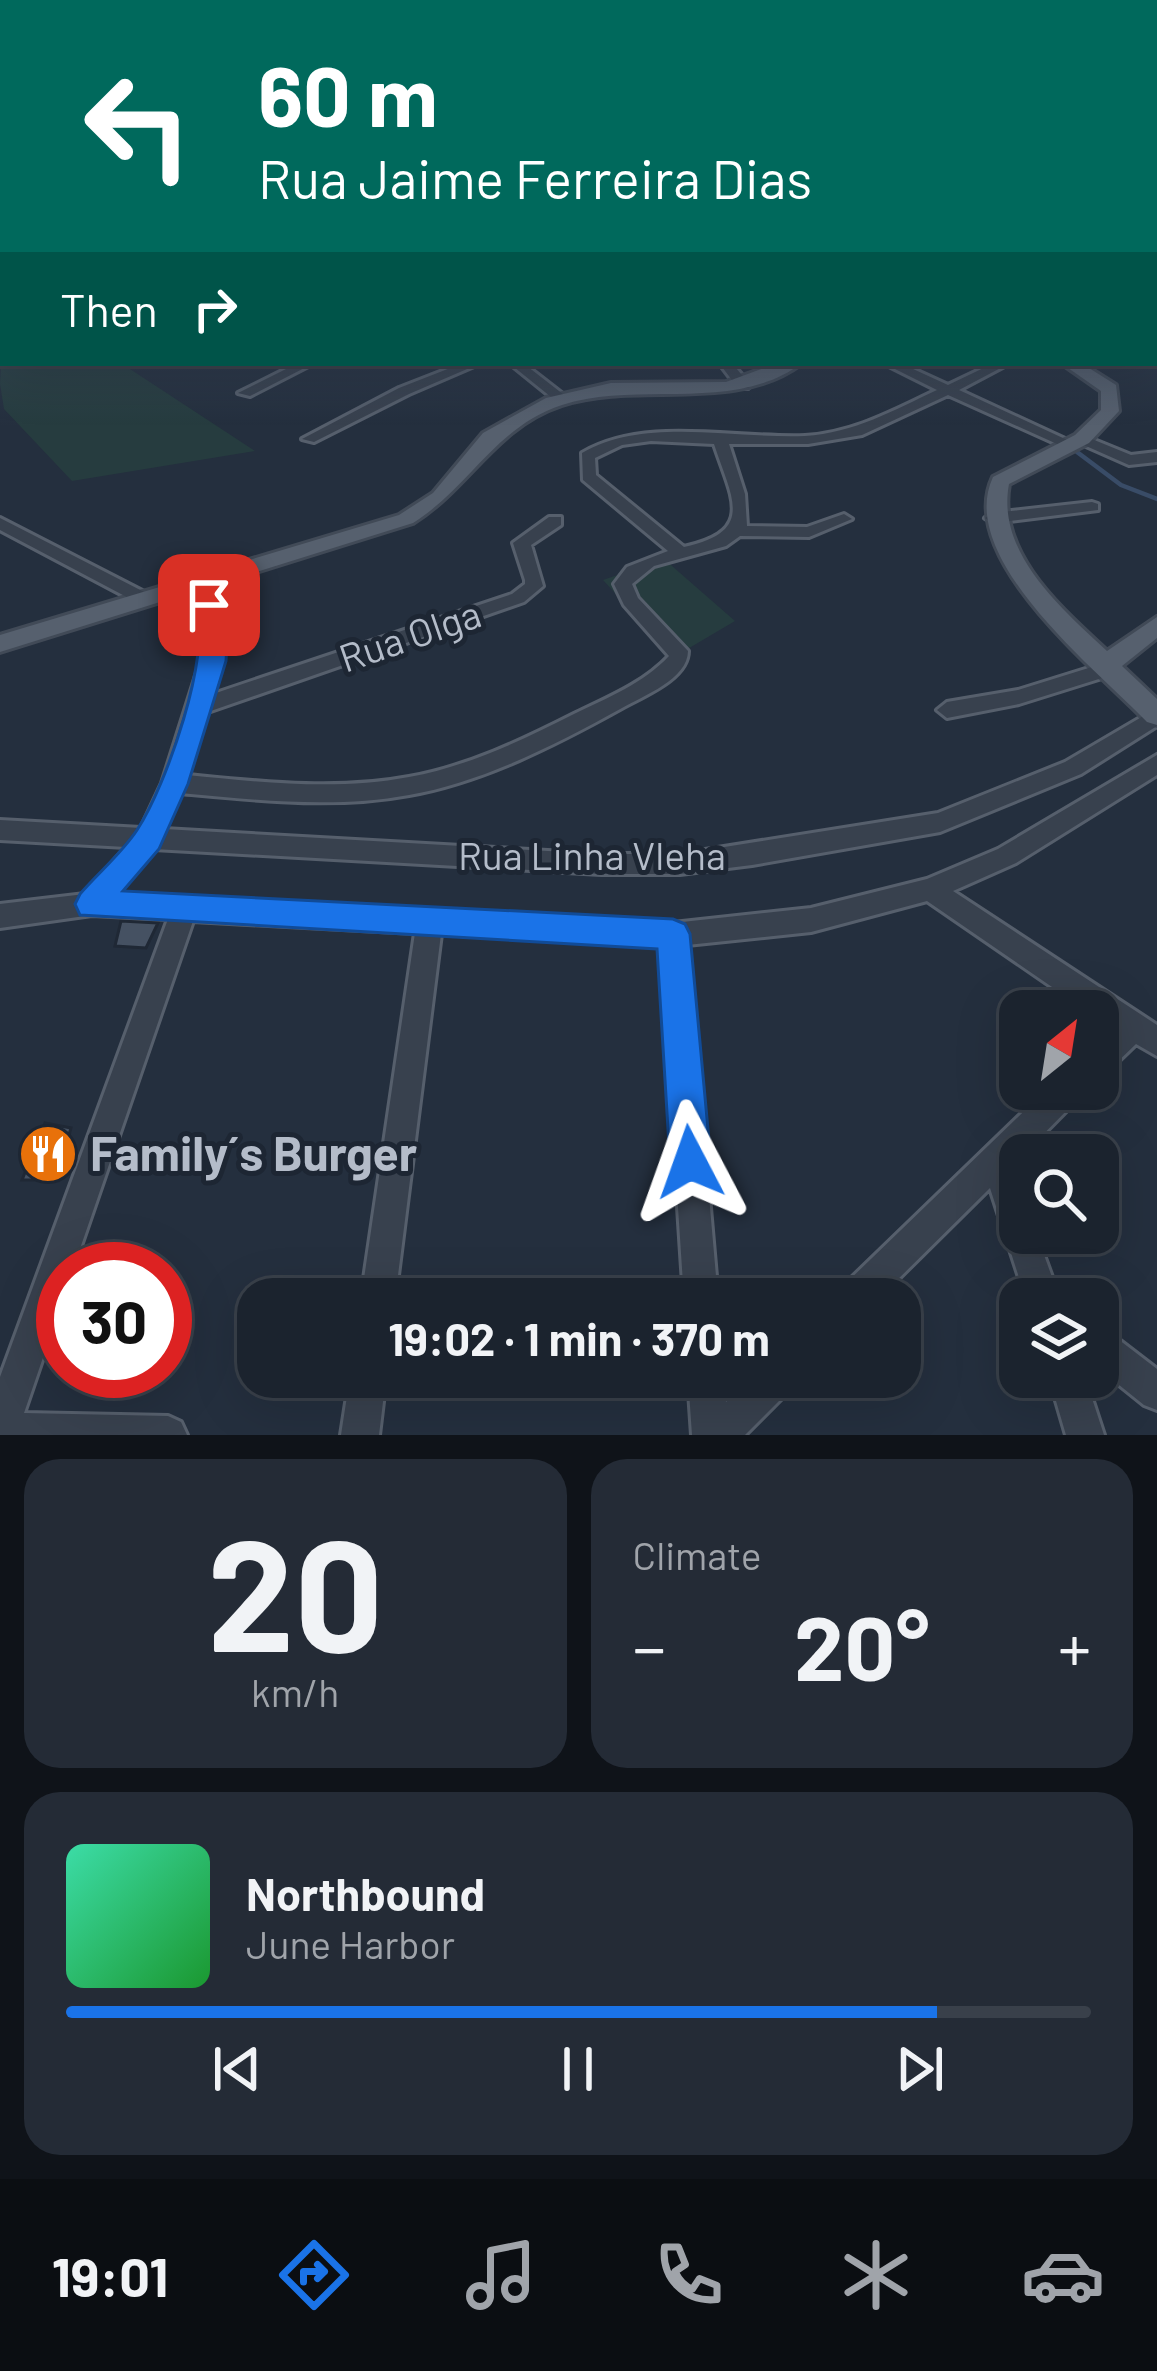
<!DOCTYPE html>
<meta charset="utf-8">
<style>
:root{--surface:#1b232e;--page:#242b36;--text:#f1f3f6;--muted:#a0a4aa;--line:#39404a;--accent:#1a73e8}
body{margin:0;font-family:Barlow,sans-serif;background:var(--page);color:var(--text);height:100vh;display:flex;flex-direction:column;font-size:45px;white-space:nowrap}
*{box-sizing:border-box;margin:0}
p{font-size:39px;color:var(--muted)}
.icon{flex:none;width:66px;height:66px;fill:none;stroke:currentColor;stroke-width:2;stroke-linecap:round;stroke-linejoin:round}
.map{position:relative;height:1435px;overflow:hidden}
.side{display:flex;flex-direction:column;gap:24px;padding:24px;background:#0f1319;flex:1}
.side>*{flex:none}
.top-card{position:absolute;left:0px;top:0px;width:1158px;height:366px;box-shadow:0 12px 48px #0002,0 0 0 3px var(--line);background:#00695c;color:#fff;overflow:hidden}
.needle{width:78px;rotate:30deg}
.fabs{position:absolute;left:999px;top:990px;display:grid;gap:24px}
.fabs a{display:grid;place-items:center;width:120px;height:120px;border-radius:24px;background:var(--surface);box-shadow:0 12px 48px #0002,0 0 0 3px var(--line);font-size:60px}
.speed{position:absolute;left:36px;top:1242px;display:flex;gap:24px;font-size:60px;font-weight:700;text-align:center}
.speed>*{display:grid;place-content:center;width:156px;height:156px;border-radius:50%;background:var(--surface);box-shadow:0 12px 48px #0002,0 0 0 3px var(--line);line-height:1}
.speed .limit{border:18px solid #d22;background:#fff;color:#111}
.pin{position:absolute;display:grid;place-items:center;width:102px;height:102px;color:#fff;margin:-51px;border-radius:24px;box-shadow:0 6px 18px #0006}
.me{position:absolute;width:132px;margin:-66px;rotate:356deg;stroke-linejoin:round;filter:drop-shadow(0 0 9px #0008)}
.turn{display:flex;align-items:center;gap:42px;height:252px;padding:0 60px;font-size:54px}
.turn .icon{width:156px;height:156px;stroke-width:2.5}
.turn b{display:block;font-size:84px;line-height:102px}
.then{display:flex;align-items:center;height:114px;padding:0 60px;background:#0003;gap:24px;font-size:45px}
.big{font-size:90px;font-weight:700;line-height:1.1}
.side .widget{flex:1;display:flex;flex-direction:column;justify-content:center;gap:18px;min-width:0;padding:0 42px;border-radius:36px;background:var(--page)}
.side .dial{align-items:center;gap:0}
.dial b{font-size:156px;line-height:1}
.song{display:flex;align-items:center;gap:36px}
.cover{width:144px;height:144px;border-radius:18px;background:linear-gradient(135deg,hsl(160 70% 55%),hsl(130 70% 35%))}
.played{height:12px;border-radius:6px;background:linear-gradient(90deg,var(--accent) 85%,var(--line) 85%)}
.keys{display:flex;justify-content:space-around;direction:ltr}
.heat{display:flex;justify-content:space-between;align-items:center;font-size:66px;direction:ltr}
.side .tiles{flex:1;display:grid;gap:24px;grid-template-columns:1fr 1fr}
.widget:last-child{grid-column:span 2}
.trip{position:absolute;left:237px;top:1278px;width:684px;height:120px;border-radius:36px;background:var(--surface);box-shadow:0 12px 48px #0002,0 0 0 3px var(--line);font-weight:700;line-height:120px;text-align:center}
.tabs{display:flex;height:192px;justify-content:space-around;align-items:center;background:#0b0e12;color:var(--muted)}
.tabs .icon{width:84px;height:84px}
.tabs .current{color:var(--accent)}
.tabs b{font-size:54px;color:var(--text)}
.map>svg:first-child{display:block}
</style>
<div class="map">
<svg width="1157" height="1435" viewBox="0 0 1157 1435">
<rect width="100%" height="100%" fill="#242f3e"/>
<path fill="#263c3f" d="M3 324V363H133L130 369 255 451 72 481 4 409 0 384Z
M664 559 735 621 674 657 603 580Z"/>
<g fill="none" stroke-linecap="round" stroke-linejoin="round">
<path stroke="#394c67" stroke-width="4.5" d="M1077 452 1121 485 1157 499"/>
</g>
<path fill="#455162" stroke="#1f2835" stroke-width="3" d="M121 921 158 923 146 948 115 946Z
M45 1123 71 1128 56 1180H22Z"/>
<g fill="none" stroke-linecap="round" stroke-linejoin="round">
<g stroke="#565f6c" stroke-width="6">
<path id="minor" d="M0 244H3V250H0Z
M0 270H3L0 278Z
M1155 352 1157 353V361L1155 360Z
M298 363H314L250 396 238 393Z
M463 363H481L409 394 314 442 302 439 399 388Z
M509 363H523L568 398 556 401Z
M719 363H732L750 385 748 388H738Z
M883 363H900L948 385 994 363H1010L959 390 1078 445 1066 448 948 395 862 435 808 444H729L745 494 747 526 807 527 844 514 852 519 809 537 740 536 726 546 654 566 632 584 638 598 688 651C688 679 643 696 622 708 557 744 483 782 409 795 334 809 256 800 180 793L164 829 601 854H680L938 813 1065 762 1157 708V726L1081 774 940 832 752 865 680 874H601L154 849 116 894 673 923 811 908 927 879 998 849 1157 755V775L1016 863 953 891 1157 1025V1056L1136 1044 1108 1071 1098 1075V1041L1112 1028 1098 1018V1011H1087L927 901 811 932 687 945 718 1299H684L661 946 441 934 395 1299H361L415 933 193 921 73 1269H63V1299L24 1413 168 1416 181 1422 187 1435H0V1377L168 919 92 915 0 928V904L85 894 126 847 0 840V820L141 828 162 783 206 644 194 581 197 577 203 575 212 581 226 644 210 695 512 594 525 584V580L513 543 549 517H561V525L531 545 543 586 524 602 205 713 187 775C260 782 336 791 409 777 466 767 523 740 574 714 607 698 644 683 669 656L624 605 614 584 627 567 668 551 583 480 582 453C645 416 733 439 805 436 854 433 894 410 937 390ZM651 441 714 444C732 499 756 531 684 547L596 475 595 458 622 445Z
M1082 435 1131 455 1157 452V462L1129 465 1077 442 1075 439Z
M1092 502 1098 504V510L993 523 985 518 993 513Z
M0 518 150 595 153 599 150 603H138L0 530Z
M1111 661 1118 663 1121 668 1118 673 1019 704 947 718 937 710 947 702 1018 690Z
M1047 1089H1083L1078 1099 1013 1165 1020 1185V1233H1036L1060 1299H1026L990 1188 878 1299H837L842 1287Z
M1098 1327 1110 1333 1157 1369V1410L1144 1405 1098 1368Z
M350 1377H386L379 1435H341Z
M688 1377H724L726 1402 751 1377H795L790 1390 745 1435H692Z
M1049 1377H1085L1104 1435H1066Z"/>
</g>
<g stroke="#414a57" stroke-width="6">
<path id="major" d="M1155 225H1157V229H1155Z
M1155 254H1157V262H1155Z
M1155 299H1157V308H1155Z
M778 363H802C734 414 639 380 562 405 495 427 470 487 413 523L0 652V635L399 515 433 493 483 433 546 398 611 383 726 382Z
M1061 363H1081L1116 385 1119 411 1089 443 1009 484C996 553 1061 608 1107 651L1157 617V638L1122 666 1157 699V725L1147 722C1096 669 955 558 993 477L1075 435 1101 410V391Z"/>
</g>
<use href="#minor" fill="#38414e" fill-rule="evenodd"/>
<use href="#major" fill="#56606e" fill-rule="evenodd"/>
</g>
<linearGradient id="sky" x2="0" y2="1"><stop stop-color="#141a22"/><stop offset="0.53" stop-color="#3f4d63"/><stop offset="1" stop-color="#3f4d63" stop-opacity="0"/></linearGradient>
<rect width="1157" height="426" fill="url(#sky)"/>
<path fill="#1a73e8" stroke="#114b97" stroke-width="3" d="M209 597 221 605 228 629 226 661 188 784 159 849 123 891 673 919 685 924 690 934 711 1162 705 1177 690 1182 676 1177 670 1162 657 949 80 915 75 904 80 894C98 873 122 853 137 830 167 784 211 656 197 605Z"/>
<defs>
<g id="restaurant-disc" transform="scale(3)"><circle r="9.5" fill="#e8710a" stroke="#1d2633"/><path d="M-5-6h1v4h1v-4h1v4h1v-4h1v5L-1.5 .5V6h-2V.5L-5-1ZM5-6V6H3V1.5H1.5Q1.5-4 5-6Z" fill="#fff"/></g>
</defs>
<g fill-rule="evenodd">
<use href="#restaurant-disc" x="48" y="1154"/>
</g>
<g text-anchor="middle" stroke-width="10" stroke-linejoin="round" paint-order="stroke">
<g font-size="39" fill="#b4bcc9" stroke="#1d2633">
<text transform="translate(410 636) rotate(-19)" y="14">Rua Olga</text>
<text x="592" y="870">Rua Linha Vleha</text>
</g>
<g font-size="48" font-weight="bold" fill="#b4bcc9" stroke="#1d2633" text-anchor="start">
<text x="90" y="1171">Family´s Burger</text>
</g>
</g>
</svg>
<div class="fabs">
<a><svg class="needle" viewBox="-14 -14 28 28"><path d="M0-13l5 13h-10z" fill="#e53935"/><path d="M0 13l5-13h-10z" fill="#a0a4aa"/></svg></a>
<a><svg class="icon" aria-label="search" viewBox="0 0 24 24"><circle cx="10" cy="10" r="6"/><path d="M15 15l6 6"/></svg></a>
<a><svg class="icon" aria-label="layers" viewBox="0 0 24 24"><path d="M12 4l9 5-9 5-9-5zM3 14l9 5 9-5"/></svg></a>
</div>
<div class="speed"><div class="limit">30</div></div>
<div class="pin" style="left:209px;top:605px;background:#d93025"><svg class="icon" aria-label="arrive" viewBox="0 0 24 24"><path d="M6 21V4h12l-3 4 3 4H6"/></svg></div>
<svg class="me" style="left:690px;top:1162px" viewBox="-20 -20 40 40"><path d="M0-17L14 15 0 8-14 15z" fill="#1a73e8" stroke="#fff" stroke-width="4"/></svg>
<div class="trip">19:02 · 1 min · 370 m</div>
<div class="top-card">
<div class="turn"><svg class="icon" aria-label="left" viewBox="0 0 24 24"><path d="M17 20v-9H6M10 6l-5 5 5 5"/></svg><div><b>60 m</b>Rua Jaime Ferreira Dias</div></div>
<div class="then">Then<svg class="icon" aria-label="right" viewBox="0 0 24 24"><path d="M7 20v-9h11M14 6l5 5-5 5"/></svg></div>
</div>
</div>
<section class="side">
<div class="tiles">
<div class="widget dial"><b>20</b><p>km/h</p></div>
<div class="widget"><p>Climate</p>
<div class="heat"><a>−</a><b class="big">20°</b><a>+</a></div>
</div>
<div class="widget">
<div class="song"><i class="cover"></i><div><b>Northbound</b><p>June Harbor</p></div></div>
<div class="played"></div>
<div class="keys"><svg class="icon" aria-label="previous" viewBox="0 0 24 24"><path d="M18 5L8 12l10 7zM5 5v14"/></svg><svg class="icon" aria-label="pause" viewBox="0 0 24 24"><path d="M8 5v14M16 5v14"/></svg><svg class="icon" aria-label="next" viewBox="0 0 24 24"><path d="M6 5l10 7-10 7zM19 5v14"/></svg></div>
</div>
</div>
</section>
<nav class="tabs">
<b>19:01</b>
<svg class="icon current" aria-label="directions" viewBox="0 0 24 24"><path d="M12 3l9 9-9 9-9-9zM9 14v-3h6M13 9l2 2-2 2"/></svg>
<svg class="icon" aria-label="music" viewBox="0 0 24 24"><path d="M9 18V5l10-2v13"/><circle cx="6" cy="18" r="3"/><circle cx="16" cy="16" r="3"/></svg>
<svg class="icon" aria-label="phone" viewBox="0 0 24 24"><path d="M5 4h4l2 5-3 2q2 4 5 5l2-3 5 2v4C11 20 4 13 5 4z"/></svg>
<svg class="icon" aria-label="climate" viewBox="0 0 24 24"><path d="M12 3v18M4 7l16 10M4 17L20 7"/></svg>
<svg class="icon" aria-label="car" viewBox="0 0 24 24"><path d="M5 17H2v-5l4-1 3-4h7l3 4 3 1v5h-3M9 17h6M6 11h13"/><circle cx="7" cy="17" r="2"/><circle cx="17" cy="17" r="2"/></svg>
</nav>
